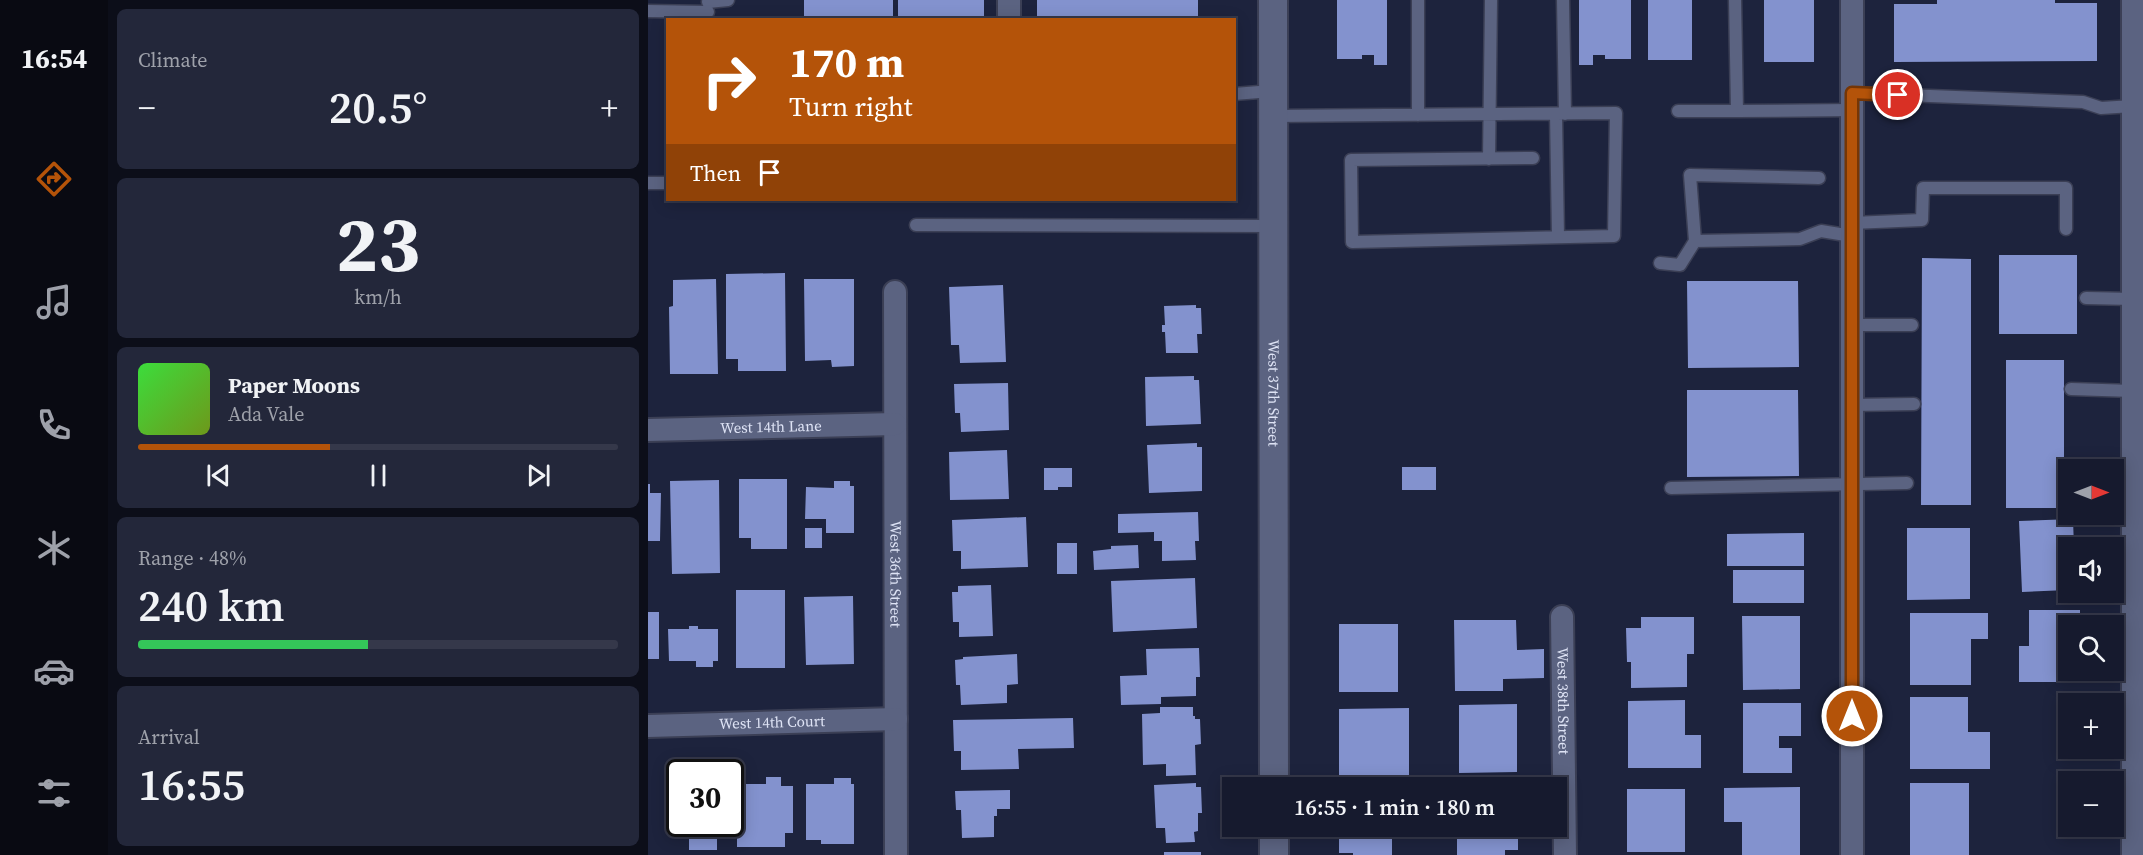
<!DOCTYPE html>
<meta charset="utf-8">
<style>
:root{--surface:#161a2e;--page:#23273a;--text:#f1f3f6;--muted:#9ea1aa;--line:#35384a;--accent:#b45309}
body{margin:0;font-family:"Source Serif 4",serif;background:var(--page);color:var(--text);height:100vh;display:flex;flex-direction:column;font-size:22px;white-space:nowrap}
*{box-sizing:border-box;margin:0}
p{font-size:20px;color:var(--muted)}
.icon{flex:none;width:33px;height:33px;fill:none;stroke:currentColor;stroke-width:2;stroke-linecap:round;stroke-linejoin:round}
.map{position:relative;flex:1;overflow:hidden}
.side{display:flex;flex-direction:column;gap:9px;padding:9px;background:#0c0e19;width:540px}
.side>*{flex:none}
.banner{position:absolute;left:18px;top:18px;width:570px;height:183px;border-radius:0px;box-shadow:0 3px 15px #0003,0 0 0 2px var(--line);background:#b45309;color:#fff;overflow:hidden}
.needle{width:39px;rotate:90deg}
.controls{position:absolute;left:1410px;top:459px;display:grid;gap:12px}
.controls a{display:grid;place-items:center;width:66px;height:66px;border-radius:0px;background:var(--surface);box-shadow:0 3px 15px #0003,0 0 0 2px var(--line);font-size:30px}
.speed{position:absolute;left:18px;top:759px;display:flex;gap:12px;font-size:30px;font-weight:700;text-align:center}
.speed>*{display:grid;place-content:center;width:78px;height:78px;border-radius:50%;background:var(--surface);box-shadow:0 3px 15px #0003,0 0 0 2px var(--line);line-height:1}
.speed .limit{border:3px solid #111;border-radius:9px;background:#fff;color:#111}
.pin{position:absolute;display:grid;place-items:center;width:51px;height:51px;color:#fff;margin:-26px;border:3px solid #fff;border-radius:50%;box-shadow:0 2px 6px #0007}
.me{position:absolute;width:66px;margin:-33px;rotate:0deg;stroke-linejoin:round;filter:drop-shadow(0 0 4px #0008)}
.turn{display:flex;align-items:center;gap:21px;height:126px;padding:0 24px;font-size:27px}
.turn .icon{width:78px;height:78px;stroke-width:2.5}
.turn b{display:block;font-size:42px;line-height:51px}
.then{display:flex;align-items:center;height:57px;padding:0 24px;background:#0003;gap:12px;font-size:22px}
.big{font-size:45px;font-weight:600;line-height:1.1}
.side .tile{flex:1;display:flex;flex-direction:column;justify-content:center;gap:9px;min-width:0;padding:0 21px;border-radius:9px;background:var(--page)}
.side .dial{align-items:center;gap:0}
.dial b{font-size:78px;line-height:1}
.song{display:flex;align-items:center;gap:18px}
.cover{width:72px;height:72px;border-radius:9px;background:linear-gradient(135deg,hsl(120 70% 55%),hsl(80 70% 35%))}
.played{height:6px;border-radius:3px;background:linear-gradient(90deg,var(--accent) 40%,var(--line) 40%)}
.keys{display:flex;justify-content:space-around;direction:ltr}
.heat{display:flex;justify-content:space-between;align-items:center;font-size:33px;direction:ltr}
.charge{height:9px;border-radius:4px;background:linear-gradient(90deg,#34c759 48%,var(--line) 0)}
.trip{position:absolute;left:574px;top:777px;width:345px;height:60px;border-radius:0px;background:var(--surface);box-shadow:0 3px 15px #0003,0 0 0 2px var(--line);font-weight:600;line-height:60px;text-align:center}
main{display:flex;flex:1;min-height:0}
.tab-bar{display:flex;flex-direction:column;width:108px;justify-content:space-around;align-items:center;background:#090a12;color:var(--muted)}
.tab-bar .icon{width:42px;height:42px}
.tab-bar .on{color:var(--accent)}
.tab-bar b{font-size:27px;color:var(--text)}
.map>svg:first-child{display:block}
</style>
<main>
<nav class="tab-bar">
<b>16:54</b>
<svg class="icon on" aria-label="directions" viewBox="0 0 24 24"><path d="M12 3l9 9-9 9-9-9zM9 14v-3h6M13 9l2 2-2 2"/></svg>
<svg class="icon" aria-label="music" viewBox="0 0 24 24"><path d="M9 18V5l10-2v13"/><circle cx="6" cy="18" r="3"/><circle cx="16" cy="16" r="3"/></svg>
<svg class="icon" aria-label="phone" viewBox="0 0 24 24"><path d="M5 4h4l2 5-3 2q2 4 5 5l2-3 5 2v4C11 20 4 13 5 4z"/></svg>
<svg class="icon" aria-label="climate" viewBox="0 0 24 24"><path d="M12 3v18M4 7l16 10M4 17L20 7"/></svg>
<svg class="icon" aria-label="car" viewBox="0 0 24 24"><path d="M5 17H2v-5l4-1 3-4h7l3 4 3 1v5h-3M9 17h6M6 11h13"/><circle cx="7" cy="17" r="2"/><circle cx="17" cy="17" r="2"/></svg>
<svg class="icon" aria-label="filters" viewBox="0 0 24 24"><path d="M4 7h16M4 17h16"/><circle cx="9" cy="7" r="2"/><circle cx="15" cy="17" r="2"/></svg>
</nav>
<section class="side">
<div class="tile"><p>Climate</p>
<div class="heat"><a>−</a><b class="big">20.5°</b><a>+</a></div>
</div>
<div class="tile dial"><b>23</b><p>km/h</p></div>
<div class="tile">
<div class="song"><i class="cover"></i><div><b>Paper Moons</b><p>Ada Vale</p></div></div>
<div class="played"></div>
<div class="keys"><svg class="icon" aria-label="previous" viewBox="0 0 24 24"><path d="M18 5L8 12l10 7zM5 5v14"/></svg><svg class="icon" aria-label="pause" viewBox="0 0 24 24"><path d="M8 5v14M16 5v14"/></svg><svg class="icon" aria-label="next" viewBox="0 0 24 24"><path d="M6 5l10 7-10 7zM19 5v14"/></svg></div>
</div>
<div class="tile"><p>Range · 48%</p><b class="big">240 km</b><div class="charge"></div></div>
<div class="tile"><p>Arrival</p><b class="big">16:55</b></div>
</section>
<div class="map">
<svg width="1495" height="855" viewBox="0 0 1495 855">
<rect width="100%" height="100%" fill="#1d233d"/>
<path fill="#8392ce" d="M156 0H245V20H156Z
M250 0H336V20H250Z
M389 0H550V20H389Z
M689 0H739V65H726V55H714V59H689Z
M931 0H983V59H957V55H945V65H931Z
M1000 0H1044V60H1000Z
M1116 0H1166V62H1116Z
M1289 0H1407V3H1449V61L1246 62V4H1289Z
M1351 255H1429V334H1351Z
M1274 258 1323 259V505H1273Z
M137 273 138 371H90V359H78V274Z
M68 279 70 374H22L21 307 25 306V280Z
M156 279H206V366L184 367 183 360 157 361Z
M1039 281H1150L1151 367 1040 368Z
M355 285 358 362 312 363 311 345H303L301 287Z
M548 305V308H553L554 334H549L550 353H518L517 332H514V325H517L516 306Z
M1358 360H1416V508H1358Z
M546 376V380H551L553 424 498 426 497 377Z
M360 383 361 430 313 432 312 413H307L306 384Z
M1039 390H1150L1151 476 1039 477Z
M549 443V447H554V491L501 493 499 445Z
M359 450 361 499 302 500 301 452Z
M754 467H788V490H754Z
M396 468H424V487H410V490H396Z
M91 479H139V549H103V538H91Z
M71 480 72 573 24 574 22 481Z
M186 481H202V486H206V533H178V519H157L158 487 186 488Z
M0 484H2V493H13L12 541H0Z
M550 512 551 541H547L548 560 514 561V541H506V532L470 533V514Z
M378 517 380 567 313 569V551H305L304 520Z
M1425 519 1426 548H1420V590L1374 592 1371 521Z
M157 528H174V548H157Z
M1259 528H1322V599L1259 600Z
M1156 533V566H1079V534Z
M409 543H429V574H409Z
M490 545 491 568 446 570 445 551 463 549V546Z
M1085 570H1156V603H1085Z
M547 578 549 628 465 632 463 581Z
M343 585 345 636 311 637V622H305L304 592H310V586Z
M88 590H137V668H88Z
M205 596 206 664 158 665 156 597Z
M1381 610H1432V626H1420V670H1434V682H1371V646H1381Z
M0 612H11V659H0Z
M1262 613H1340V639H1323V685H1262Z
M1094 616H1152V689L1095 690Z
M993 617H1046V654H1039V687L983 688V662H979L978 628H993Z
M806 620H868L869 650 896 649V678L855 679V691H807Z
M691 624H750V692H691Z
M41 626H50V629H70V661H65V667H48V661H21L20 629H41Z
M551 648 552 677H548V696L513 697V704L473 705 472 676 499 675 498 649Z
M369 654 370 684 359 685V703L313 705 312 685H308L307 660 315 659V657Z
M1262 697H1320V732H1342V769H1262Z
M1037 700V735H1053V768H980V701Z
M1095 703H1153V736H1131V748H1144V773H1095Z
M869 704V772L811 773V705Z
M512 707H545V716H547V719H552L553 744 547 745 548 775 518 776V764L495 765 494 714 512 713Z
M761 708V776H691V709Z
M425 718 426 748 370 749 371 769 313 770V751H306L305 720Z
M118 777H133V786H145V833H137V847H89V784H118Z
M186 778H203V784H206V844H173V840H158V784H186Z
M548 783V787H553L554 813H550V831L546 832 547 842 518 843 517 828H508L506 785Z
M1262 783H1321V855H1262Z
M1152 787V855H1094V822H1076V788Z
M21 788H32V820H21Z
M979 789H1037V852H979Z
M362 790V809H349V816H346V837L314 838 313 810H308L307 791Z
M41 824H69V850H41Z
M691 826H751V832H744V855H705V853H691Z
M809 826H870V850H857V855H809Z
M516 852H553V855H516Z"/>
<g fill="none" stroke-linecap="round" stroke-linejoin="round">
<g stroke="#3b3f55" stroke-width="15">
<path id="service" d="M770 0V115
M915 0 917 114
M1087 0 1089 111 1204 110
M60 2 80 0
M0 11 60 12
M1204 93 1435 102 1453 108 1485 106
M586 94 624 91
M1030 111H1089
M908 114 910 237
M625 116 968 113 966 236 704 242 703 160 885 158
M841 159 843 0
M0 183H20
M1204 223 1274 220 1275 188H1418V229
M268 225 624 226
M1047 241 1042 175 1171 178
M1012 263 1032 265 1047 241 1152 239 1173 231 1204 236
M1438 298 1485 299
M1204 325H1264
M1423 389 1485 391
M1204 405 1266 404
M1421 468H1485
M1023 488 1259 483"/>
</g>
<g stroke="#3b3f55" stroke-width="26">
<g id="minor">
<path d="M361 0V20"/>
<path d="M1485 0V855"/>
<path id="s1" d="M247 292 248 855"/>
<path id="s2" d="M0 430 247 424"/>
<path id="s3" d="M914 617 917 855"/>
<path id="s4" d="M0 726 248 719"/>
<path d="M1204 855V0"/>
</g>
</g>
<g stroke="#3b3f55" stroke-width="32">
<g id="tertiary">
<path id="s5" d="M625 0 626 788"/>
<path d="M626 826V855"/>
</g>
</g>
<use href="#service" stroke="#5b6381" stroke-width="12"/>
<use href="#minor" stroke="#5b6381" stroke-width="22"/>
<use href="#tertiary" stroke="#5b6381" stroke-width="28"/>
</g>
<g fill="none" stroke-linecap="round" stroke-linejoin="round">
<g stroke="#753606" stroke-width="15">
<path id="route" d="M1204 716V93L1250 95"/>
</g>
<use href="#route" stroke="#b45309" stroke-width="10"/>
</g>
<g text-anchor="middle" stroke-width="6" stroke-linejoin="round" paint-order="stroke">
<g font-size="15" fill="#dee3f5" stroke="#0a0d19">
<text dy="5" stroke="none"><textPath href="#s5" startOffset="393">West 37th Street</textPath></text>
<text dy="5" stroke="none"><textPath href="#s2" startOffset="123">West 14th Lane</textPath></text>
<text dy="5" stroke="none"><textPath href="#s1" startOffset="282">West 36th Street</textPath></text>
<text dy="5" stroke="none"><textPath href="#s3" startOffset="84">West 38th Street</textPath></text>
<text dy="5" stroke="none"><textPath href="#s4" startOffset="124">West 14th Court</textPath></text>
</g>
</g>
</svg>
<div class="controls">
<a><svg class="needle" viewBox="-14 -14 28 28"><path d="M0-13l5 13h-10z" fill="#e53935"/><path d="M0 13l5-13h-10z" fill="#9ea1aa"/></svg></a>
<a><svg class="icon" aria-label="sound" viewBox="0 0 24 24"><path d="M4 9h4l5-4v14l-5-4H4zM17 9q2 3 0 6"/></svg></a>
<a><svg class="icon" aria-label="search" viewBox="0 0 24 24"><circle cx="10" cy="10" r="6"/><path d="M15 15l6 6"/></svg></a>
<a>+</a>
<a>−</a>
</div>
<div class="speed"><div class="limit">30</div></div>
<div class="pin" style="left:1250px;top:95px;background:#d93025"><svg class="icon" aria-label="arrive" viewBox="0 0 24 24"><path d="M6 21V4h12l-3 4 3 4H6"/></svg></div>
<svg class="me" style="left:1204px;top:716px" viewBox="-20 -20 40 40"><circle r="17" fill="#b45309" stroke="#fff" stroke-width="3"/><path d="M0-11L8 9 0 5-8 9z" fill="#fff"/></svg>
<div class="trip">16:55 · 1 min · 180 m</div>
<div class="banner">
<div class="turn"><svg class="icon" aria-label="right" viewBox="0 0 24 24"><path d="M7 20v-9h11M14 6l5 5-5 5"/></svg><div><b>170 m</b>Turn right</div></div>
<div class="then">Then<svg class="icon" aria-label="arrive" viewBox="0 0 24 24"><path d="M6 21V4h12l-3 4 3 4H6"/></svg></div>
</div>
</div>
</main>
